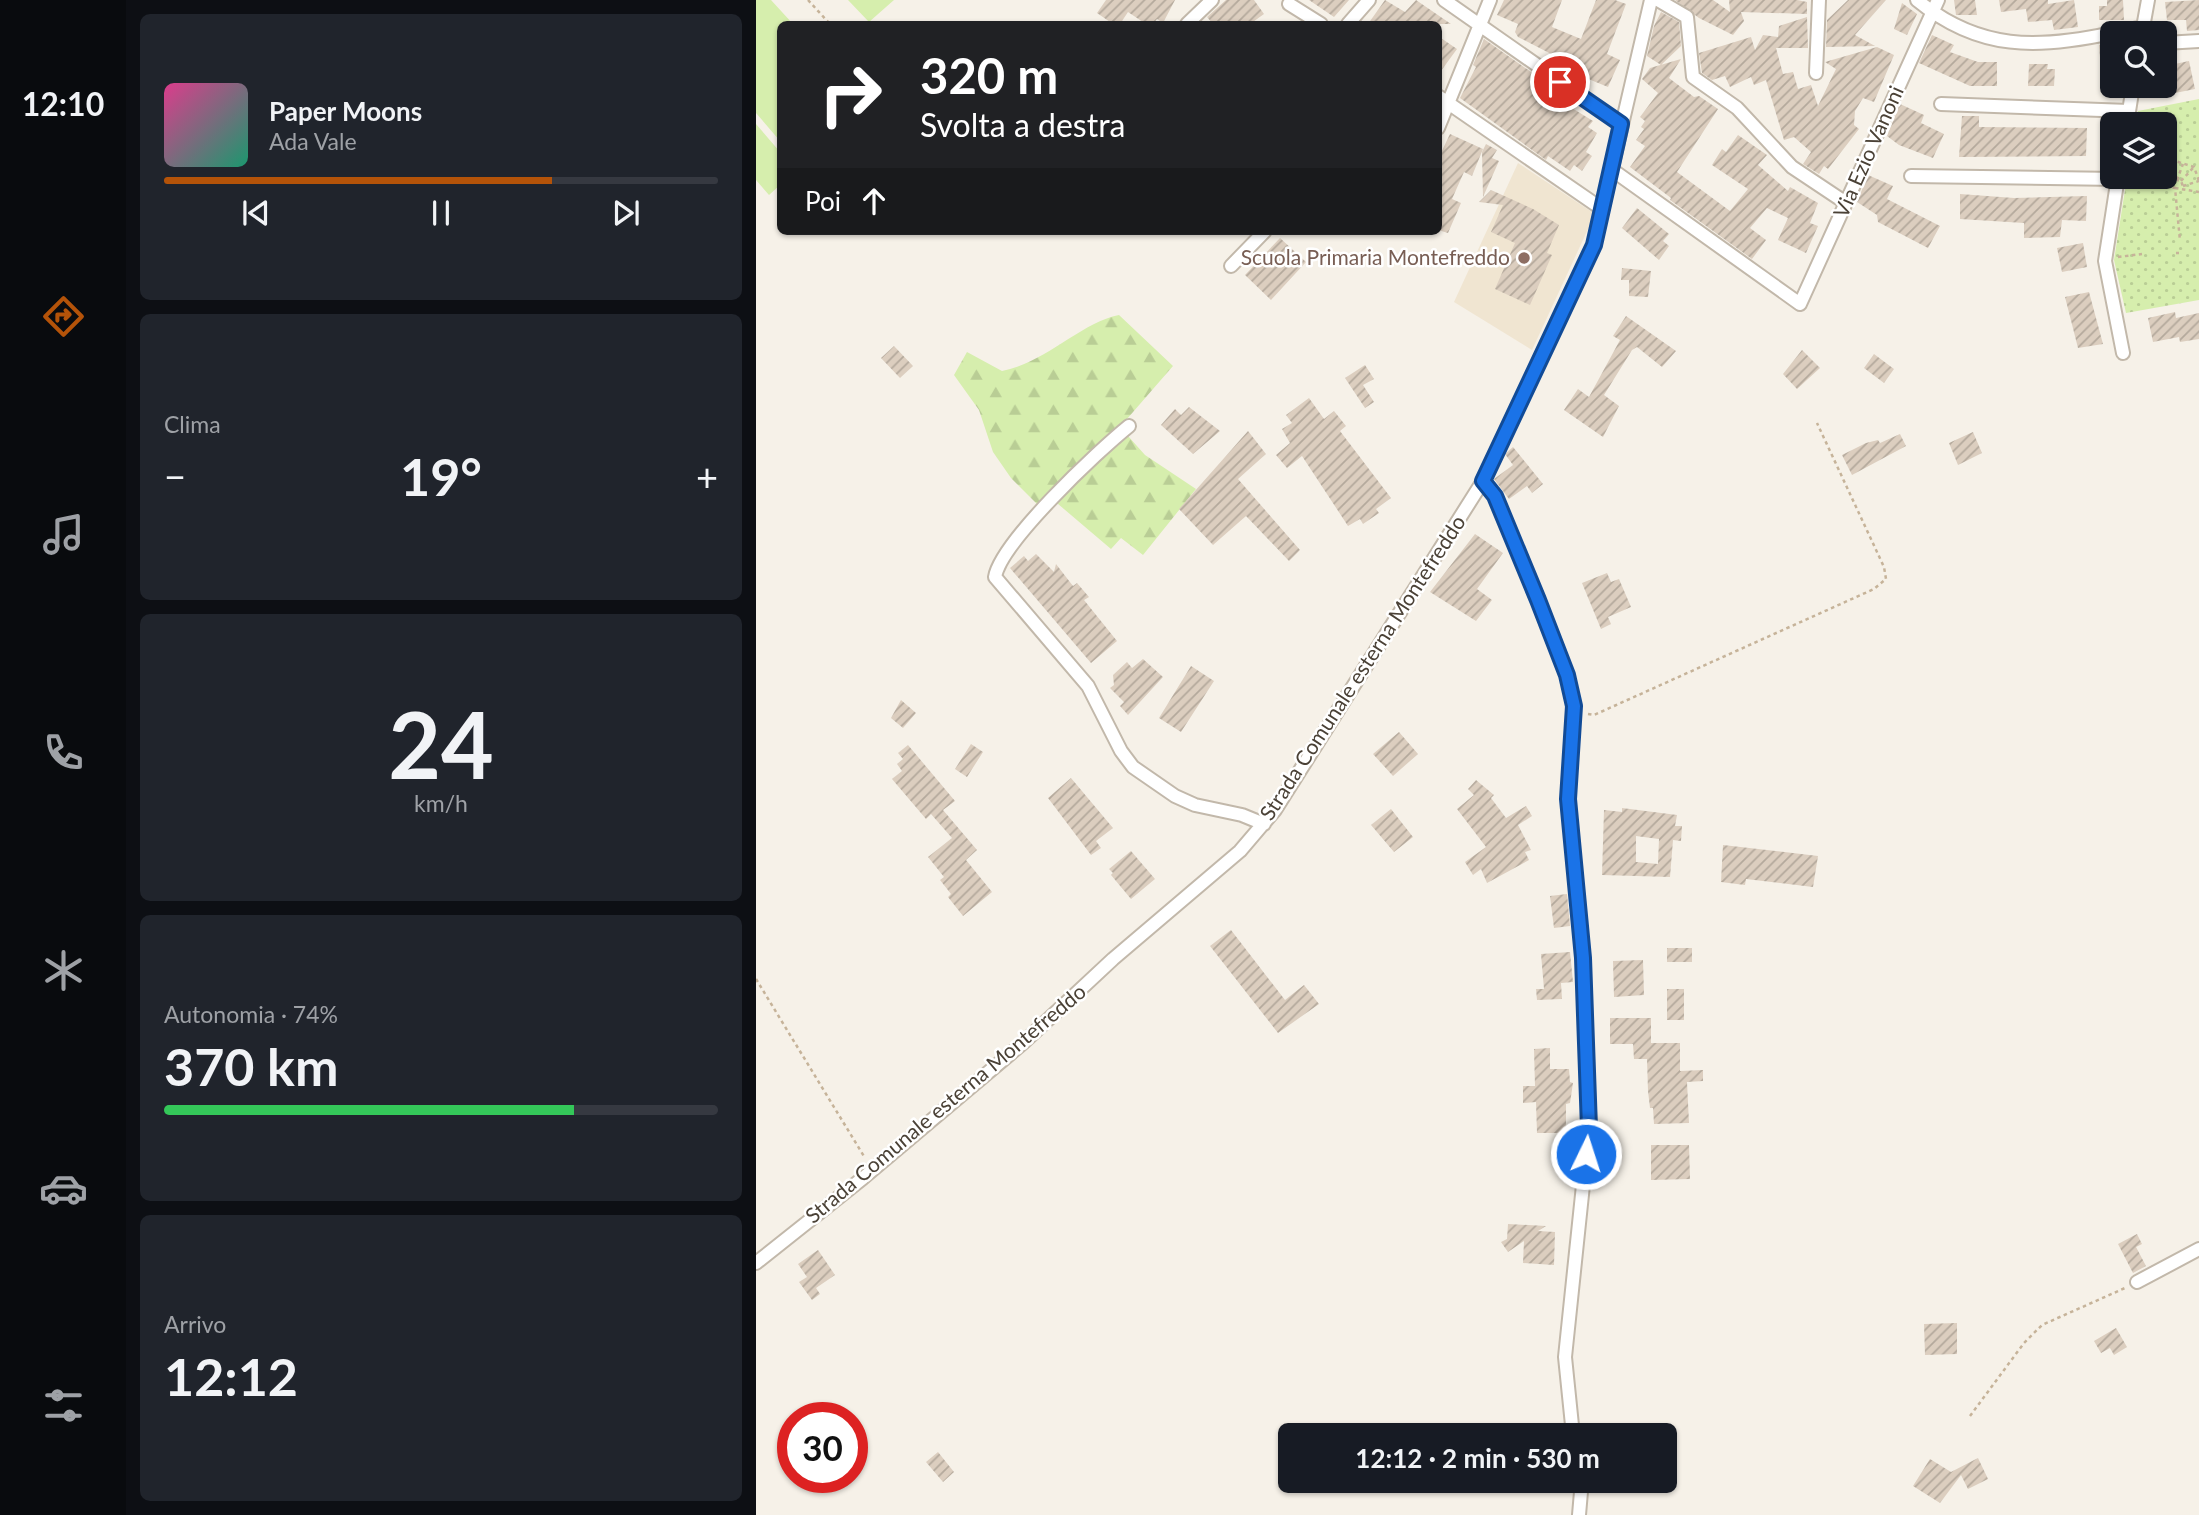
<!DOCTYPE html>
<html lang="it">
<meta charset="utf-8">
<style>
:root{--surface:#171b24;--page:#20242c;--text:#f1f3f6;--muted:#9ea1a6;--line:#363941;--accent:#b45309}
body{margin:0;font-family:Lato,sans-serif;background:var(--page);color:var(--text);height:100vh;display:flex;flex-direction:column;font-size:26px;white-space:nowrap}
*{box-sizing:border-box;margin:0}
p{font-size:23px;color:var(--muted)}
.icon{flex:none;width:38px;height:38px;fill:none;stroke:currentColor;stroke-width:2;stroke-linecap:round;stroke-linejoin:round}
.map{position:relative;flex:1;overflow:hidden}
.sheet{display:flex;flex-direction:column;gap:14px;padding:14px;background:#0d0f14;width:630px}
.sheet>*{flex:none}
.banner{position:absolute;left:21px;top:21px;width:665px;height:214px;border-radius:10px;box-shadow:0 2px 5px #0004;background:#202124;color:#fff;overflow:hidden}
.controls{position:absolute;left:1344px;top:21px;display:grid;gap:14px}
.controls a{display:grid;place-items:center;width:77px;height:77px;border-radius:10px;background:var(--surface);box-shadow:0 2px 5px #0004;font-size:35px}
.speed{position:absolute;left:21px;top:1402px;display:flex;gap:14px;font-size:35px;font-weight:700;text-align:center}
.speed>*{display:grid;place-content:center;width:91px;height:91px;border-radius:50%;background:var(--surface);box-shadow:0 2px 5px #0004;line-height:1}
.speed .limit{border:10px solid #d22;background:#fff;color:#111}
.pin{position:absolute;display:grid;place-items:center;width:60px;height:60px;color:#fff;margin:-30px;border:4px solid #fff;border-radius:50%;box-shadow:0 2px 7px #0007}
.me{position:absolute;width:77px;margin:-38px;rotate:4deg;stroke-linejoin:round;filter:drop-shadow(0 0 5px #0008)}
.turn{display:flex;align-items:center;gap:24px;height:147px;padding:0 28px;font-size:32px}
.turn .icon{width:91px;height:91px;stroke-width:2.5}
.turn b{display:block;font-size:49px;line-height:60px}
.then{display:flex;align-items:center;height:66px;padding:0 28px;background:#0003;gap:14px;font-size:26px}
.big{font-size:52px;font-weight:700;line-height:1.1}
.sheet .widget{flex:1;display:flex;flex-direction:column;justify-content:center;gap:10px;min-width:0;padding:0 24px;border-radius:10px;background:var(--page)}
.sheet .dial{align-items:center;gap:0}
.dial b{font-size:91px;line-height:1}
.song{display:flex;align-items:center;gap:21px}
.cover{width:84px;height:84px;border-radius:10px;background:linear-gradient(135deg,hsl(330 70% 55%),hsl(160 70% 35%))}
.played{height:7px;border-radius:4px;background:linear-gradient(90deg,var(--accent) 70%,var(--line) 70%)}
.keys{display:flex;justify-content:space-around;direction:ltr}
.heat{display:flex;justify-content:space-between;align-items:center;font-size:38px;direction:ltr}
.charge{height:10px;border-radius:5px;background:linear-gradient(90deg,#34c759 74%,var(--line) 0)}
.trip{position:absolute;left:522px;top:1423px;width:399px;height:70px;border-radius:10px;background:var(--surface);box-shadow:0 2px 5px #0004;font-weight:700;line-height:70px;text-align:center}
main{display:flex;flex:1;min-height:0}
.menu{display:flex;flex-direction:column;width:126px;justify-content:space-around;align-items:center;background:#090b0e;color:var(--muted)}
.menu .icon{width:49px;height:49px}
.menu .on{color:var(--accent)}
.menu b{font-size:32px;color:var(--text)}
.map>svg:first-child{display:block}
</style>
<main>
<nav class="menu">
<b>12:10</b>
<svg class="icon on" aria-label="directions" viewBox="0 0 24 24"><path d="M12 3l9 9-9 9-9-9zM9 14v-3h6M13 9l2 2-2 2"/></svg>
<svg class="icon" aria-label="music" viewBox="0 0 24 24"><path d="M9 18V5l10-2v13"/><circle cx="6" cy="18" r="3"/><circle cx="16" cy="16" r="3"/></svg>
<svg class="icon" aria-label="phone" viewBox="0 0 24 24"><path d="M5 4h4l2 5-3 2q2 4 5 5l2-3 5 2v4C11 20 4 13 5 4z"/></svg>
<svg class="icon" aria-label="climate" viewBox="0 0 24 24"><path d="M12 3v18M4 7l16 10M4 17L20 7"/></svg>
<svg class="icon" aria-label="car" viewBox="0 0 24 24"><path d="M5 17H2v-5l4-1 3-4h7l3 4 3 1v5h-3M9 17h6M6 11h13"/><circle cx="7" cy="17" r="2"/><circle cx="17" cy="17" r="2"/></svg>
<svg class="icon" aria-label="filters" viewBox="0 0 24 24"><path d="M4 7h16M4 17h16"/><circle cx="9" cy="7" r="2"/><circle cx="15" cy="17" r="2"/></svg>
</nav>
<section class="sheet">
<div class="widget">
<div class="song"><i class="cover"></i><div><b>Paper Moons</b><p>Ada Vale</p></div></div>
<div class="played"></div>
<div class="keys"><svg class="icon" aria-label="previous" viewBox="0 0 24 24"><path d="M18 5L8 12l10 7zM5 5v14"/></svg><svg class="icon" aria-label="pause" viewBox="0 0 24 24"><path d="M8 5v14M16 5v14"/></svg><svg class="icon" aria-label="next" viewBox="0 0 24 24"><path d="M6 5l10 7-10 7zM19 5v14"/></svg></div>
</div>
<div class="widget"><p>Clima</p>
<div class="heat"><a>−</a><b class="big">19°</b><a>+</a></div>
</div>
<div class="widget dial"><b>24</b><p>km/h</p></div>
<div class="widget"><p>Autonomia · 74%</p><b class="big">370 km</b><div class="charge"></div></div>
<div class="widget"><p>Arrivo</p><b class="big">12:12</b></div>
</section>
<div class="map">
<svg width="1443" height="1515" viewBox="0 0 1443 1515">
<defs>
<pattern id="forest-firs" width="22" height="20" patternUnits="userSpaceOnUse" patternTransform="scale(1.75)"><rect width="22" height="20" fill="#d6eead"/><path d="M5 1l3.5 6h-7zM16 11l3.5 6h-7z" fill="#b9cd95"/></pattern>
<pattern id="park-dots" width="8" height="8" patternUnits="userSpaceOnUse" patternTransform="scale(1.75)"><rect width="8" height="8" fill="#d6eead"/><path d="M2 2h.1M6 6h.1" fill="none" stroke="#b9cd95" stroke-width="1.8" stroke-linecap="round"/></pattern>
<pattern id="building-hatch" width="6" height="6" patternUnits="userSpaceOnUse" patternTransform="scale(1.75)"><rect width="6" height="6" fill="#dccebf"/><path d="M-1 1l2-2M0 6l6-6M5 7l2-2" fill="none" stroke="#b4a99c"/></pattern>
</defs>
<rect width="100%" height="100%" fill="#f6f1e8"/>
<path fill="#f0e5d1" d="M762 163 839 214 776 350 698 302Z"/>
<path fill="url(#forest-firs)" d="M363 315 417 366 364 427 389 455 440 489 387 555 365 538 355 549 295 498 285 508 255 478 237 452 223 410 198 375 211 352 246 371C291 362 324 323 363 315Z"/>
<path fill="url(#park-dots)" d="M1443 99V300L1370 313 1358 260 1371 177H1409V124H1380L1382 111Z"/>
<path fill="#d6eead" d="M0 0H15L37 24H24V141L0 113Z
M92 0H138L113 22Z
M0 124 24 152V185L13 195 0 180Z"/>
<path fill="url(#building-hatch)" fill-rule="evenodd" d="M350 0H419L407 23 401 19 397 24H390L372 12 364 24H357L341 13Z
M470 0H498L508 14 494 24H457L451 17Z
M553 0H593L578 17Z
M629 0 649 12 660 0 695 24H612Z
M748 0H806L796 27 825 39 840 0H859L870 4 851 54 864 60 852 87 825 76 833 74 799 61 801 57 762 37 759 32 762 24 741 15Z
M919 0H957L974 12 973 0H1041L1051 2V14L985 12 988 21 977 35 943 18Z
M1092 0H1130L1099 35 1119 46 1070 47 1071 20Z
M1198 0H1219L1221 15H1200Z
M1243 0H1292V4L1318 0 1322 27 1298 30 1296 20 1272 22 1270 9 1245 12Z
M1351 0H1367L1368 20H1343V6H1351Z
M1443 0V30L1431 31 1430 20H1411L1409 2Z
M1146 3 1161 14 1151 35 1138 29Z
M905 12 923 22 925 46 905 65 891 56 898 26Z
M1051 17 1052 48H1020L1027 74 1037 72 1042 89 1055 85 1062 106 1080 69 1069 62 1121 47 1138 55 1118 102 1107 98 1099 111 1098 125 1103 129 1072 169 1068 166 1063 174 1047 164 1055 152 1038 137 1028 140 1010 80 998 85 995 77 974 87 969 76 956 80 946 73 943 53 995 37 999 50 1007 35 1022 37 1023 26Z
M1176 35 1198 45 1194 52 1222 62H1241V86H1214L1163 63Z
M682 36 701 49 682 75Z
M728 39 815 100 811 105 837 121 832 127 841 133 830 152 836 156 826 171 818 165 814 171 792 156 790 160 704 98 720 67 717 65Z
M1356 42V68L1345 70 1343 45Z
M925 59 913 78 938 97 943 96 962 109 921 172 974 211 992 189 956 165 966 149 970 152 982 135 1011 155 1002 165 1032 191 1034 187 1062 203 1054 223 1062 226 1050 253 1022 240 1032 218 1011 208 994 228 1010 240 996 259 914 200 915 198 874 167 889 146 880 140 888 129 885 127 889 121 884 117 902 93 886 79 894 68Z
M1433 61 1439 89 1409 95V66Z
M1273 64H1292L1291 69H1299L1298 86H1272Z
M1144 104 1168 115 1165 123 1188 134 1177 158 1143 145 1131 136Z
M1206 116H1223V127L1331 128 1330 156 1203 157Z
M694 134 727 149 716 176 708 172 696 199 705 203 692 233 682 230V159Z
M730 144 741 150 736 158 743 161 727 197 726 152Z
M1112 175 1137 186 1131 199 1184 226 1172 248 1122 222 1121 215 1101 202Z
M735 190 777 209 803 225 791 253 796 255 774 305 739 289 759 243 735 232 747 205 723 202Z
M1204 194 1258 198 1331 196 1330 221 1306 220 1304 237 1268 238V223L1204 219Z
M881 208 913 234 907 241 913 246 903 260 866 228Z
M524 238 550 262 515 300 489 275Z
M1327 243 1331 267 1306 272 1301 248Z
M866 268 895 271 892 297 873 296V280H865Z
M1333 292 1347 344 1322 348 1309 297Z
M1419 312 1420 318 1443 313V339L1424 342 1423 337 1397 342 1392 318Z
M870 316 920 351 906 367 881 347 876 350 848 395 863 406 847 437 808 410 822 389 833 397 864 340 857 336Z
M138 346 157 366 144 378 125 358Z
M1046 350 1064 368 1041 389 1027 374Z
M1118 354 1138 369 1128 383 1108 368Z
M609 365 618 379 607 385 618 402 609 408 589 378Z
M553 398 568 419 578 411 590 426 584 431 635 498 620 509 623 513 607 524 604 519 592 526 546 456 531 468 520 455 534 443 526 429 536 423 530 415Z
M433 407 464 431 437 454 405 425 419 409 425 415Z
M492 431 510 454 482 479 544 550 533 561 490 516 457 545 423 509Z
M1217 432 1226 453 1202 465 1193 443Z
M1144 434 1150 446 1096 475 1086 455 1110 443 1122 440 1124 443Z
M757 447 787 484 776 493 771 486 753 499 738 479 757 465 749 454Z
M719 534 747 553 721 589 736 600 720 621 674 592Z
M280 554 298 572 300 564 317 586 321 583 333 597 328 600 361 641 335 663 254 568 268 556 272 561Z
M851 573 855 582 863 579 875 607 852 617 855 624 845 629 826 583Z
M387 659 407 677 372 715 364 706 368 702 354 688 358 685 357 675 371 662 376 668Z
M435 666 458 681 425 732 403 718Z
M145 700 160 713 147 728 135 718Z
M643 732 662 754 637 776 617 754Z
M215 744 227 752 211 777 199 769Z
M152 745 199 801 187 810 221 850 210 860 236 892 207 916 192 897 195 894 184 880 188 877 172 857 196 838 175 814 170 819 136 779 146 771 141 764 147 759 142 753Z
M315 778 357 828 340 841 345 848 335 855 292 798Z
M720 780 738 795 735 798 750 818 770 806 776 816 762 825 775 850 769 852 773 860 731 883 725 869 717 875 709 862 730 847 701 809 718 795 712 789Z
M866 808 921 815 919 826H926L925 841 917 840 914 877 846 875 848 810 866 812ZM880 836 903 839 902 864 880 862Z
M635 809 657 837 638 852 615 825Z
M967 845 1062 856 1057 887 990 879 989 885 965 882Z
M375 851 399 879 375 899 355 875 357 873 353 869Z
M811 894 814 926 798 928 794 896Z
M475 930 529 1000 548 985 563 1004 522 1033 454 946Z
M911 948H936V962H911Z
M814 952 817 982 805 983 806 999 781 1000 780 989H788L785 954Z
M887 960 888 995 858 997 857 961Z
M911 989H928V1020H911Z
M854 1018H895V1043H924V1071L947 1070V1081L931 1082 933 1123 898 1124 897 1108H894L892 1091 891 1059H878L877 1044H854Z
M794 1048V1069H813L814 1082 817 1083 814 1103 810 1104V1133H781L780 1102 767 1103V1086H779L778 1049Z
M895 1145H933L934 1179 895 1180Z
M752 1224 790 1226 782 1231 799 1232 798 1265 767 1263 768 1241 752 1252 745 1242 751 1239Z
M1381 1234 1386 1244 1380 1247 1390 1266 1377 1273 1362 1244Z
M62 1250 79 1275 60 1288 64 1294 56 1300 43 1282 51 1277 42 1264Z
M1201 1323V1354L1169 1355 1168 1324Z
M1360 1328 1371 1347 1358 1355 1354 1348 1345 1353 1338 1341Z
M182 1452 198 1472 187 1482 170 1462Z
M1222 1458 1232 1479 1212 1489 1205 1475 1184 1503 1157 1486 1174 1459 1195 1472Z"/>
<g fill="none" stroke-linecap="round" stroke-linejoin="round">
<g stroke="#c2b8aa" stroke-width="16">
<path id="street" d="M688 0 865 124
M902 0 931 17 937 77 981 108 1036 167 1090 203
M1161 0C1223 51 1282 49 1356 33
M533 4 565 24
M431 24 456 0
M592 24 613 0
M1357 33 1387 27
M1386 33 1392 0
M1409 43 1443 41
M1060 73 1063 0
M682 96 846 209
M1185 104 1373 111
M1371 124 1377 86
M682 128 734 0
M855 169 1044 304 1182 0
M1155 176 1362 179
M1362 177 1349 261 1367 353
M475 266 509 231
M373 426C342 451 245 542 239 577L332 686 365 751 377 767 419 796 439 805 486 815 508 824
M727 481 739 496 782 600 811 675 818 706 812 799 827 958 833 1128 809 1357 817 1435
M0 1263 107 1178 267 1043 357 959 484 851 519 810 727 481 838 245 895 0
M1381 1282 1443 1249
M823 1515 826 1480"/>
</g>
<path stroke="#c6b399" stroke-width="2.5" stroke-dasharray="3.5 3.5" stroke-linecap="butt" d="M52 0 74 24
M1415 128 1417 179
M1409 164 1416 160 1438 167 1443 181
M1409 172 1413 180
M1402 177 1410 183
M1421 180 1427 164
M1375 181 1419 188 1424 241
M1425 181 1437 168
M1408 186 1417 179 1425 181 1428 189
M1427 186 1443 181
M1419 188 1443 192
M1420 253H1423
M1362 257 1386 254
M832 714 838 715 1118 589 1130 579 1128 567 1061 423
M0 979 109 1158
M1214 1416 1268 1343 1286 1325 1369 1288"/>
<use href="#street" stroke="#fff" stroke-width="12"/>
</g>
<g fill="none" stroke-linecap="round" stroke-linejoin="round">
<g stroke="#114b97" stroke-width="18">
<path id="route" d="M804 82 865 124 838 245 727 481 739 496 782 600 811 675 818 706 812 799 827 958 833 1128 830 1154"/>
</g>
<use href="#route" stroke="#1a73e8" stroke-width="12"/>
</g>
<circle fill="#8d6e63" stroke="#fff" stroke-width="2.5" cx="768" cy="258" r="7"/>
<g text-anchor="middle" stroke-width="5" stroke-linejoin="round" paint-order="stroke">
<g font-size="21" fill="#4a4136" stroke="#fff">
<text transform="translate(1113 152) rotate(-66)" y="7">Via Ezio Vanoni</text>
<text transform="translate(607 668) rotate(-57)" y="7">Strada Comunale esterna Montefreddo</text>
<text transform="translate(190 1104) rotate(-40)" y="7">Strada Comunale esterna Montefreddo</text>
</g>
<g font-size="21" fill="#785e54" stroke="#fff" text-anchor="end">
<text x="754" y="265">Scuola Primaria Montefreddo</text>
</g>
</g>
</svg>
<div class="controls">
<a><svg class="icon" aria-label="search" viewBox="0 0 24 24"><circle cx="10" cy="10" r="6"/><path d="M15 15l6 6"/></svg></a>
<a><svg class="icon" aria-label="layers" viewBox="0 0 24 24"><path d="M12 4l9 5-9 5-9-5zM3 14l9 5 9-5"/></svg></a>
</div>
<div class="speed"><div class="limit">30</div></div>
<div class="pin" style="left:804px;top:82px;background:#d93025"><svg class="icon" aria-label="arrive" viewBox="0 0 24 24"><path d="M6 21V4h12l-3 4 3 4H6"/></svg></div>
<svg class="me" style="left:830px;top:1154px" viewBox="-20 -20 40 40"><circle r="17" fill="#1a73e8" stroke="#fff" stroke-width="3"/><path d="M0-11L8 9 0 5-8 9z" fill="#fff"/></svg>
<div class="trip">12:12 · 2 min · 530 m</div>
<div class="banner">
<div class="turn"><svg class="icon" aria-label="right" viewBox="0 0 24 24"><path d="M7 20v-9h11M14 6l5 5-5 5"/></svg><div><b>320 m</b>Svolta a destra</div></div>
<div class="then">Poi<svg class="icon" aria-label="ahead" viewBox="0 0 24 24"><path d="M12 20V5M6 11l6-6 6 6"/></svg></div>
</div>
</div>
</main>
